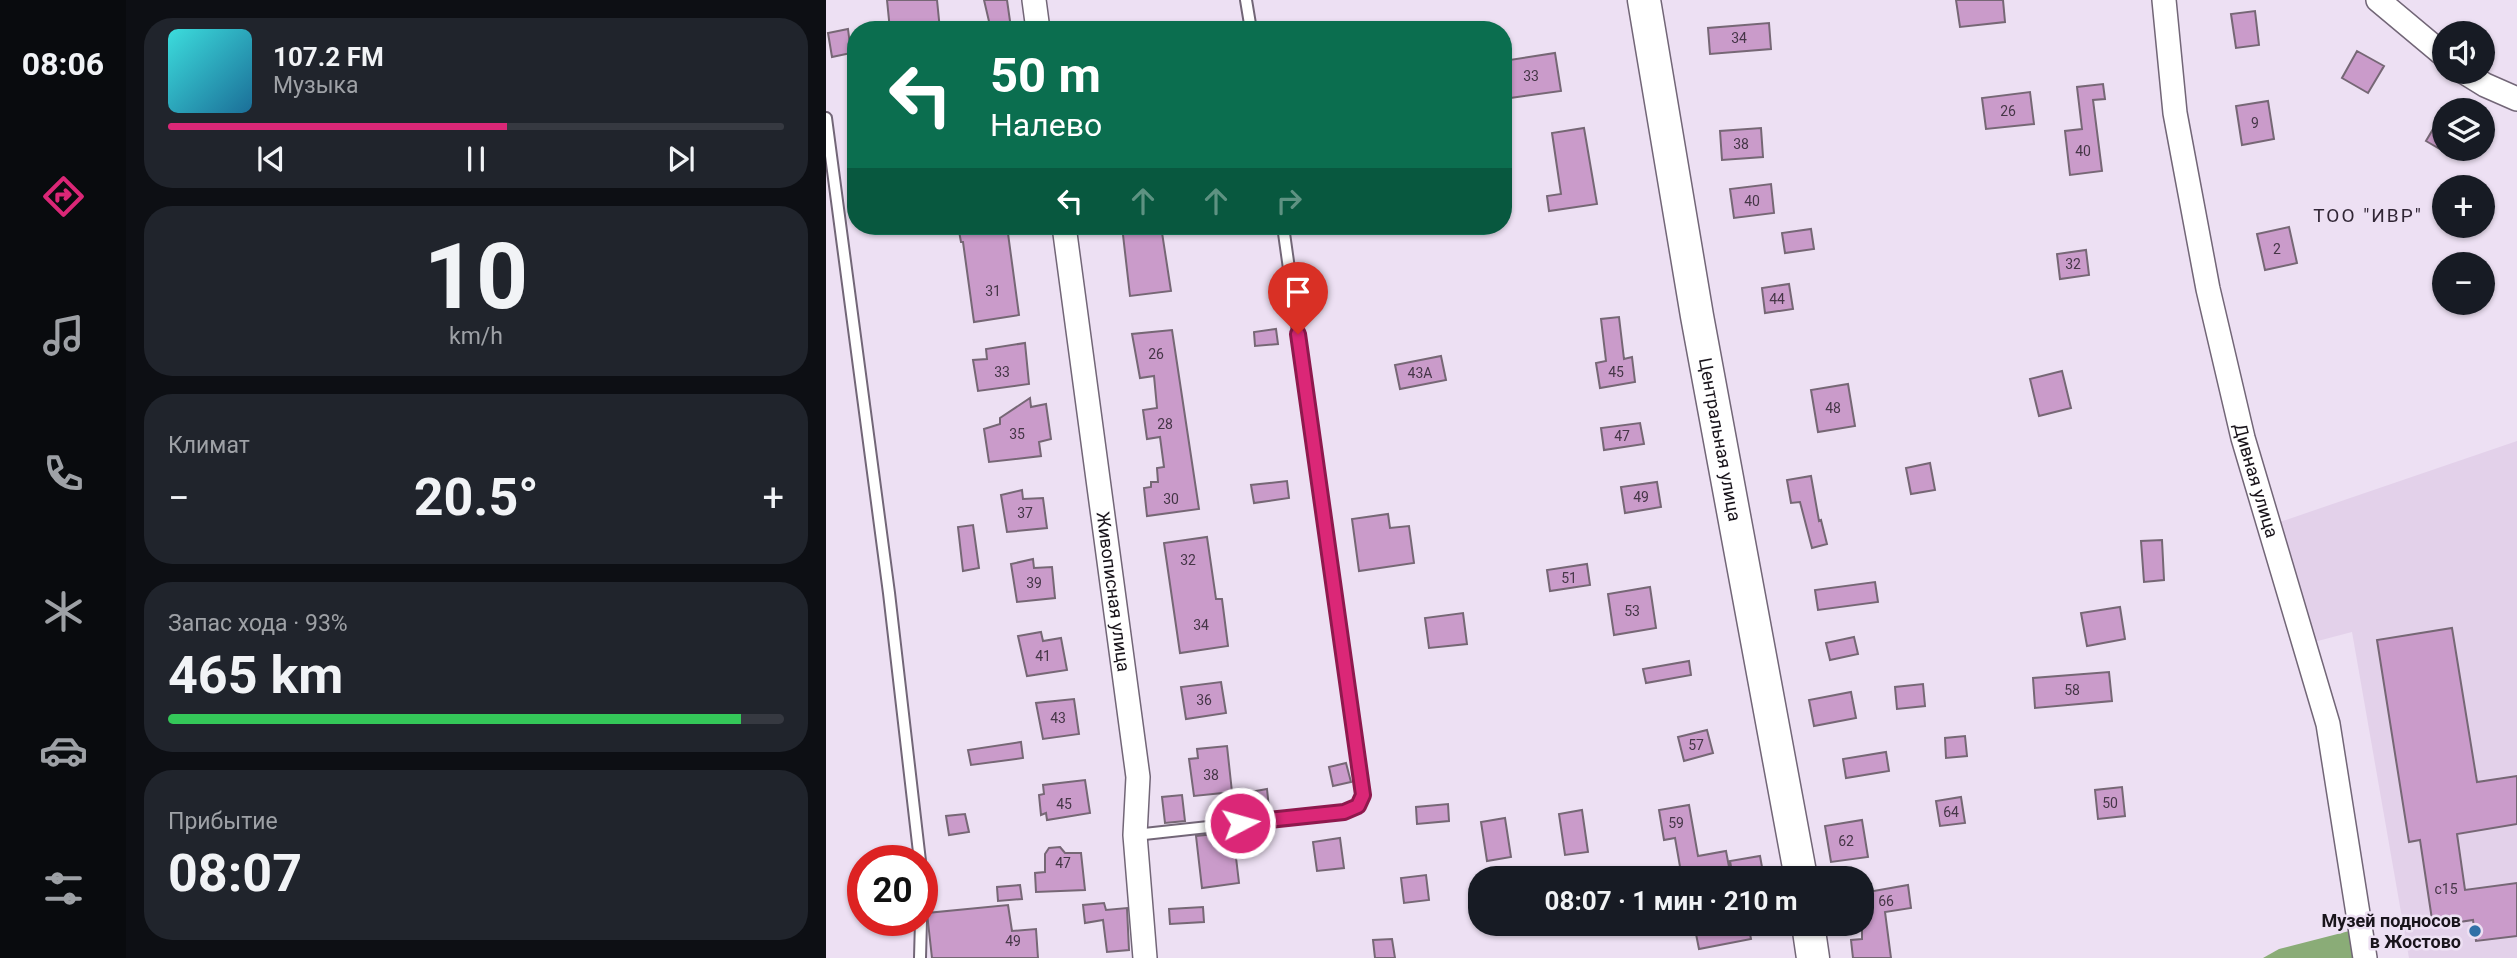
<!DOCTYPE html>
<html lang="ru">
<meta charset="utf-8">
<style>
:root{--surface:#171b24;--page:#20242c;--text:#f1f3f6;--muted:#9ea1a6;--line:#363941;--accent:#db2777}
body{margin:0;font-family:Roboto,sans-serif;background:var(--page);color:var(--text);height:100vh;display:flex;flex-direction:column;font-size:26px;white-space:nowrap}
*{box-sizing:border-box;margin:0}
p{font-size:23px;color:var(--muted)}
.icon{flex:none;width:38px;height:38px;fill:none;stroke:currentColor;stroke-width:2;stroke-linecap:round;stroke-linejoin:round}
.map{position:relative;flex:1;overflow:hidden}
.sheet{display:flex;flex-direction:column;gap:18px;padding:18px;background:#0d0f14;width:700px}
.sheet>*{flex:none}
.guide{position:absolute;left:21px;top:21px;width:665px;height:214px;border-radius:28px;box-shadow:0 2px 5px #0004;background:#0b6e4f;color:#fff;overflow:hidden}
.fabs{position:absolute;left:1606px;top:21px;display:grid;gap:14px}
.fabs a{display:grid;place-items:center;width:63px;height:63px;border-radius:50%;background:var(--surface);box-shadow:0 2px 5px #0004;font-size:35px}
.speed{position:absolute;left:21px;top:845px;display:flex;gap:14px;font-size:35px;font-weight:700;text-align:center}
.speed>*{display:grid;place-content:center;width:91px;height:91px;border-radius:50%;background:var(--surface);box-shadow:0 2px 5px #0004;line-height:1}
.speed .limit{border:10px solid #d22;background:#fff;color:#111}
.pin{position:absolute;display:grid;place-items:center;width:60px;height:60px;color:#fff;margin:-72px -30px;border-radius:50% 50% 50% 0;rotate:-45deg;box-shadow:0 0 7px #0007}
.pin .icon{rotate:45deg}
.me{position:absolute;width:77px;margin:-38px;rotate:84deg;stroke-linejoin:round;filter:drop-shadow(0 0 5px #0008)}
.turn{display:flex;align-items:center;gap:24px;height:147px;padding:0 28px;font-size:32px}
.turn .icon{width:91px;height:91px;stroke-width:2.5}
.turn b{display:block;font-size:49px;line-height:60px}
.lanes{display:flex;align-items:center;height:66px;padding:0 28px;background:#0003;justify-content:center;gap:35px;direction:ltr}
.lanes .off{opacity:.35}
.big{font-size:52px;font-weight:700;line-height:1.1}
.sheet .widget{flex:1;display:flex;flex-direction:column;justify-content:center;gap:10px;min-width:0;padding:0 24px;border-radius:28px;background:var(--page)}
.sheet .dial{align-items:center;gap:0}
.dial b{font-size:91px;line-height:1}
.song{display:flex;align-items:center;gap:21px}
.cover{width:84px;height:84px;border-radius:10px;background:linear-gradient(135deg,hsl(180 70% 55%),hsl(200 70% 35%))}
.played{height:7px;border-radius:4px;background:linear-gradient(90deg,var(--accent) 55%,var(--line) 55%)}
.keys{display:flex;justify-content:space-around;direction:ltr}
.heat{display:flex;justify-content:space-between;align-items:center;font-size:38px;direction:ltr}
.charge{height:10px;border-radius:5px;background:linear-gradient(90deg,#34c759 93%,var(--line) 0)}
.trip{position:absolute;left:642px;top:866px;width:406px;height:70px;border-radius:28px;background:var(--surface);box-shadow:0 2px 5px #0004;font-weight:700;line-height:70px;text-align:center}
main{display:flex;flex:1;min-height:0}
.menu{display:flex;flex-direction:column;width:126px;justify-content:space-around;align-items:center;background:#090b0e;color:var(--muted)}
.menu .icon{width:49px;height:49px}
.menu .on{color:var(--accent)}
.menu b{font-size:32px;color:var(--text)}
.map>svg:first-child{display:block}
</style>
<main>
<nav class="menu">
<b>08:06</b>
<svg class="icon on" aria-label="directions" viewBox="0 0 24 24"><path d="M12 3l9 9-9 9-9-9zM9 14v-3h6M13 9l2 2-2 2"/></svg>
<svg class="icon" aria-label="music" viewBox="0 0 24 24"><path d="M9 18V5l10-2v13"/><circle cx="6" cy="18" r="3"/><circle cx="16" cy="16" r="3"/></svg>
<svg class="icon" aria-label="phone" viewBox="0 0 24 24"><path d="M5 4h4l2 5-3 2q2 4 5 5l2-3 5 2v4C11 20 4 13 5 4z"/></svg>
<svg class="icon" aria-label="climate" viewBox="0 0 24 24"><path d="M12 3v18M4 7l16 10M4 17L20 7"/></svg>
<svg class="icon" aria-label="car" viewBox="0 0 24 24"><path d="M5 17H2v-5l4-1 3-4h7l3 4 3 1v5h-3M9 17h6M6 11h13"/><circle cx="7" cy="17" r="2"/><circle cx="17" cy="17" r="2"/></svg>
<svg class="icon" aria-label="filters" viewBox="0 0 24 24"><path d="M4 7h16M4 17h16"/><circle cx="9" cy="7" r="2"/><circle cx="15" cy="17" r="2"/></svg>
</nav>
<section class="sheet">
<div class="widget">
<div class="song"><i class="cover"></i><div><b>107.2 FM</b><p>Музыка</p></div></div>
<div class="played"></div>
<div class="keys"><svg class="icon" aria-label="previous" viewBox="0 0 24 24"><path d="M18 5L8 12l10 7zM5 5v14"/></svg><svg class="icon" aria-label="pause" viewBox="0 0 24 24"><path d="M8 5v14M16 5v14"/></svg><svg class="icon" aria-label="next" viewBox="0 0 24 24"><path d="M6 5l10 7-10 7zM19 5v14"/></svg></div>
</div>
<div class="widget dial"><b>10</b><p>km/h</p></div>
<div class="widget"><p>Климат</p>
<div class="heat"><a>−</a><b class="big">20.5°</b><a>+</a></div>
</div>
<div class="widget"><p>Запас хода · 93%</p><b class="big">465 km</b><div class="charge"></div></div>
<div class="widget"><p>Прибытие</p><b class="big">08:07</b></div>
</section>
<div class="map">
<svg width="1691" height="958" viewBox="0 0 1691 958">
<rect width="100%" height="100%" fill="#ede0f3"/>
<path fill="#e3d1ea" d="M1691 441V958H1583L1526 632 1484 643 1451 523Z"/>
<path fill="#8aac77" d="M1531 929 1534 958H1437L1453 949Z"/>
<path fill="#ca9bca" stroke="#766775" stroke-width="2" d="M61 0H111L114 30H64Z
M158 0H181L185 28 165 30Z
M1130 0H1177L1179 22 1134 27Z
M1429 11 1433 45 1410 48 1405 14Z
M943 23 945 49 884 54 882 28Z
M22 29 25 53 6 57 2 33Z
M1531 51 1558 66 1542 93 1516 78Z
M729 53 735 91 677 99V61Z
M1277 84 1279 99 1267 100 1276 171 1244 175 1239 131 1256 129 1251 87Z
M1204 92 1208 124 1160 129 1156 98Z
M1442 101 1448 139 1416 145 1410 106Z
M1619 109V152L1600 141Z
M758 128 771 204 723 211 721 196 735 194 726 133Z
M935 128 937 157 896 160 894 131Z
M945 184 948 213 908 218 904 189Z
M132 226H181L193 315 148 322 137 242H135Z
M296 226H335L345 291 304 296Z
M1463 227 1471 263 1439 270 1431 234Z
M985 229 988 249 959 253 956 233Z
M1260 250 1263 275 1234 279 1231 254Z
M963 284 967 309 939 313 936 288Z
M793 317 798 359 806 357 809 382 774 388 770 363 780 361 775 319Z
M450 329 452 344 429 346 428 332Z
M346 330 373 509 321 516 318 488 325 487V482H332L331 468 338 467 334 437 321 439 317 410 331 408 328 376 314 378 306 334Z
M199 343 203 384 152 391 147 360 161 359 160 349Z
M615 356 620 380 574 389 569 365Z
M1236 371 1245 408 1213 416 1204 379Z
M1022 384 1029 426 992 432 985 390Z
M204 398 205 407 220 404 225 439 213 442 215 456 163 462 158 429 174 424V418Z
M814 423 818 444 778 450 775 428Z
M1104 463 1109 490 1085 494 1080 468Z
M985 476 993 521 995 520 1001 544 986 548 974 502 965 503 961 480Z
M461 481 463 498 428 503 425 485Z
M831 482 835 507 799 513 795 487Z
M196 490 197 499 217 498 221 528 181 532 175 495Z
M562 514 564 528 583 526 588 563 533 571 526 519Z
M147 525 153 568 137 571 132 527Z
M381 537 390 599H396L402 646 354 653 338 543Z
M1336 540 1338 580 1318 582 1315 541Z
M207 559 208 568 226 567 229 598 191 602 185 564Z
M761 564 764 585 724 591 721 570Z
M1049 582 1052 602 992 610 989 590Z
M824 587 830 628 788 635 782 594Z
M1294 607 1299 639 1261 646 1255 613Z
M637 613 641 644 603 648 599 618Z
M1626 628 1651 782 1691 776V824L1631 834 1639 890 1691 883V936L1650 941 1647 920 1607 926 1594 840 1583 842 1551 640Z
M215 632 217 641 235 638 241 670 201 676 192 636Z
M1028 637 1032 654 1004 660 1000 643Z
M863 661 865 675 820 683 817 669Z
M1283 672 1286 701 1209 708 1207 678Z
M395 682 400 713 360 719 355 687Z
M1097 684 1099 706 1071 709 1069 687Z
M1025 692 1030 718 988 726 983 700Z
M248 699 253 734 217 739 210 703Z
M881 730 887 753 858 761 852 737Z
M1139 736 1141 756 1120 758 1119 738Z
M195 742 197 758 145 765 142 750Z
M401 746 406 792 368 796 363 759 372 758 371 749Z
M1060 752 1063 771 1020 778 1017 759Z
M520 763 525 782 507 786 503 767Z
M259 780 264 813 221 820 220 813 215 815 213 795 218 794 217 785Z
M1296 787 1299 816 1272 819 1269 790Z
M441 789 443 808 425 810 424 792Z
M356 795 359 821 339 823 336 797Z
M1135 797 1139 823 1114 826 1110 801Z
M622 804 623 821 591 824 590 807Z
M863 805 872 856 900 851 904 872 856 878 849 838 838 840 833 810Z
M756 810 762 852 739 855 733 814Z
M139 814 143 832 123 835 120 816Z
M679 818 685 857 661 861 655 822Z
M1036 820 1042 857 1005 862 999 826Z
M407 832 413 883 376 888 370 836Z
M514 838 518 868 491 871 487 842Z
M234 847 239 853H255L259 890 210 892 209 873 219 872V854L223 848Z
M934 856 938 878H907L904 861Z
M600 875 603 900 578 903 575 878Z
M194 885 196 899 172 901 171 887Z
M1082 885 1085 908 1059 912 1065 958H1027L1025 940 1036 939V893Z
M278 903 280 910 301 908 303 950 281 952 277 920 259 923 257 905Z
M182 905 186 931 210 929 212 958H106L101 913Z
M377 907 378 922 344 924 343 909Z
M893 924H922L925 939 873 949 869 929Z
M566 939 569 958H549L547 940Z"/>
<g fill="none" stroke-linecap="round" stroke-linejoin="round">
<g stroke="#726677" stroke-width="14">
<path id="lane" d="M420 0 425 30
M0 118 63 593 94 861
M309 835 518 812 532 806 537 795 457 226
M94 958 95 920"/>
</g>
<g stroke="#726677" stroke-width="26">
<g id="street">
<path d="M208 0 212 30"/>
<path id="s1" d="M1338 0 1349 113 1382 289 1417 438 1502 724 1539 958"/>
<path d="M1552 0 1619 56"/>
<path d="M1638 72 1659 85 1691 99"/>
<path id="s2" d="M238 226 312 777 309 835 319 958"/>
</g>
</g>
<g stroke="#726677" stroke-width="35">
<g id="secondary">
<path id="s3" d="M818 0 871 316 975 878"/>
<path d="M982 924 987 958"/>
</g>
</g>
<use href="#lane" stroke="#fff" stroke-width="10"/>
<use href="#street" stroke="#fff" stroke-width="23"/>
<use href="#secondary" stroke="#fff" stroke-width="32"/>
</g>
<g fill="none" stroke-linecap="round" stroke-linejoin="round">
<g stroke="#8e194d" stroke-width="18">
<path id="route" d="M414 823 518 812 532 806 537 795 472 334"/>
</g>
<use href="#route" stroke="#db2777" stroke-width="12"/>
</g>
<circle fill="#3170a7" stroke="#ede0f3" stroke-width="2.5" cx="1649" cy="931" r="7"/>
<g text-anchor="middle" stroke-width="5" stroke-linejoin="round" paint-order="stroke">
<g font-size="14" fill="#453647">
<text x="913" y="43">34</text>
<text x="705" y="81">33</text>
<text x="1182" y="116">26</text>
<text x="1429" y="128">9</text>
<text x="915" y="149">38</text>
<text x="1257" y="156">40</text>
<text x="926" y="206">40</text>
<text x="1451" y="254">2</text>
<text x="1247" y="269">32</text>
<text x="167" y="296">31</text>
<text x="951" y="304">44</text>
<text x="330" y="359">26</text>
<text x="176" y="377">33</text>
<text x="790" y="377">45</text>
<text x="594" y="378">43А</text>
<text x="1007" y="413">48</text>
<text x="339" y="429">28</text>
<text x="191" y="439">35</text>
<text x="796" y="441">47</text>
<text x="815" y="502">49</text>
<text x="345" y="504">30</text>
<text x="199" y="518">37</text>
<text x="362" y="565">32</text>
<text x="743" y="583">51</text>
<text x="208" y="588">39</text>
<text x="806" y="616">53</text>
<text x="375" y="630">34</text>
<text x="217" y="661">41</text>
<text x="1246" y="695">58</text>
<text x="378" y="705">36</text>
<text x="232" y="723">43</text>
<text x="870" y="750">57</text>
<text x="385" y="780">38</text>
<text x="1284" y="808">50</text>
<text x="238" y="809">45</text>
<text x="1125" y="817">64</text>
<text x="850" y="828">59</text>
<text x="1020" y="846">62</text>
<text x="237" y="868">47</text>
<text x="1620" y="894">с15</text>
<text x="1060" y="906">66</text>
<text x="187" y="946">49</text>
</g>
<g font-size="18" fill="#19141b" stroke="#ede0f3">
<text dy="6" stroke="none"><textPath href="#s3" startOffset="446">Центральная улица</textPath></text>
<text dy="6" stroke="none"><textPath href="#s1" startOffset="490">Дивная улица</textPath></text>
<text dy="6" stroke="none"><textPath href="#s2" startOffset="369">Живописная улица</textPath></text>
</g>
<g font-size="18" font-weight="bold" fill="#19141b" stroke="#ede0f3" text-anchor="end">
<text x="1635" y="927">Музей подносов<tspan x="1635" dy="21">в Жостово</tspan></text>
</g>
<g font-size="19" letter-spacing="2" fill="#312635" stroke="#ede0f3">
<text x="1542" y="222">ТОО "ИВР"</text>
</g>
</g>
</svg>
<div class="fabs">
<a><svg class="icon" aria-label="sound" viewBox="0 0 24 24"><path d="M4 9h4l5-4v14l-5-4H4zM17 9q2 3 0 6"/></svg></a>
<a><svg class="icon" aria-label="layers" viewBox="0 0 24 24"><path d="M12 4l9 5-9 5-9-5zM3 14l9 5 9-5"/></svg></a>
<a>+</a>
<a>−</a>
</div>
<div class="speed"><div class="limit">20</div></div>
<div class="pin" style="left:472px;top:334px;background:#d93025"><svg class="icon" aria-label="arrive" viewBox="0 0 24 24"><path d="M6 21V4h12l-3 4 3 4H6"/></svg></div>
<svg class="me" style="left:414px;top:823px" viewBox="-20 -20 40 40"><circle r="17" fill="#db2777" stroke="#fff" stroke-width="3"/><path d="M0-11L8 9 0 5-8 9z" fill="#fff"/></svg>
<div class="trip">08:07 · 1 мин · 210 m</div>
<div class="guide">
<div class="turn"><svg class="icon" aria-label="left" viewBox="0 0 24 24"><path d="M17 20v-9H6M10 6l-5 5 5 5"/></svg><div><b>50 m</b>Налево</div></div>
<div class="lanes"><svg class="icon" aria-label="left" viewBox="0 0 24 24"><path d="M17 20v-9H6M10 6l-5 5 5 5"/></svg><svg class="icon off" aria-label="ahead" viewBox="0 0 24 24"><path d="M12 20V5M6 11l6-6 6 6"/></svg><svg class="icon off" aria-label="ahead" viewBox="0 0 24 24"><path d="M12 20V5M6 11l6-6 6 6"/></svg><svg class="icon off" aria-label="right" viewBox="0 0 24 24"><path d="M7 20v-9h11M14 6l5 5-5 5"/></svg></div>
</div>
</div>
</main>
